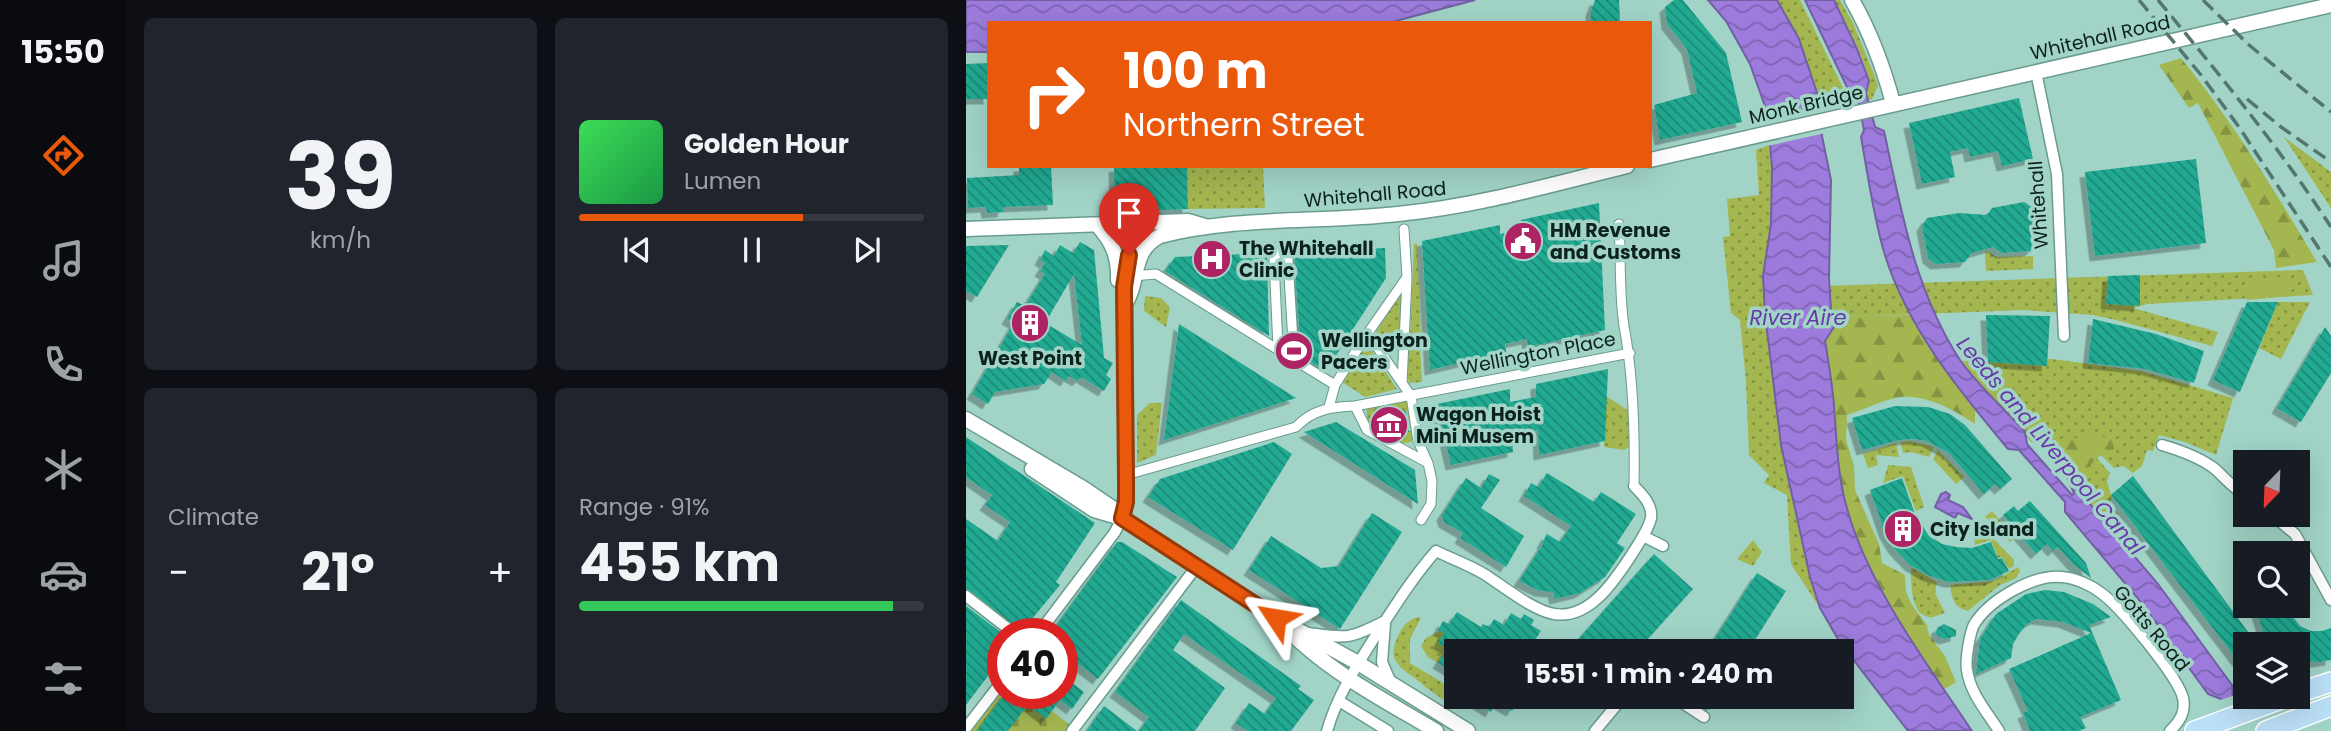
<!DOCTYPE html>
<meta charset="utf-8">
<style>
:root{--surface:#171b24;--page:#20242c;--text:#f1f3f6;--muted:#9ea1a6;--line:#363941;--accent:#ea580c}
body{margin:0;font-family:Poppins,sans-serif;background:var(--page);color:var(--text);height:100vh;display:flex;flex-direction:column;font-size:26px;white-space:nowrap}
*{box-sizing:border-box;margin:0}
p{font-size:23px;color:var(--muted)}
.icon{flex:none;width:38px;height:38px;fill:none;stroke:currentColor;stroke-width:2;stroke-linecap:round;stroke-linejoin:round}
.map{position:relative;flex:1;overflow:hidden}
.panel{display:flex;flex-direction:column;gap:18px;padding:18px;background:#0d0f14;width:840px}
.panel>*{flex:none}
.guide{position:absolute;left:21px;top:21px;width:665px;height:147px;border-radius:0px;box-shadow:0 7px 28px #0002;background:#ea580c;color:#fff;overflow:hidden}
.needle{width:46px;rotate:203deg}
.buttons{position:absolute;left:1267px;top:450px;display:grid;gap:14px}
.buttons a{display:grid;place-items:center;width:77px;height:77px;border-radius:0px;background:var(--surface);box-shadow:0 7px 28px #0002;font-size:35px}
.speed{position:absolute;left:21px;top:618px;display:flex;gap:14px;font-size:35px;font-weight:700;text-align:center}
.speed>*{display:grid;place-content:center;width:91px;height:91px;border-radius:50%;background:var(--surface);box-shadow:0 7px 28px #0002;line-height:1}
.speed .limit{border:10px solid #d22;background:#fff;color:#111}
.pin{position:absolute;display:grid;place-items:center;width:60px;height:60px;color:#fff;margin:-72px -30px;border-radius:50% 50% 50% 0;rotate:-45deg;box-shadow:0 0 7px #0007}
.pin .icon{rotate:45deg}
.me{position:absolute;width:77px;margin:-38px;rotate:303deg;stroke-linejoin:round;filter:drop-shadow(0 0 5px #0008)}
.turn{display:flex;align-items:center;gap:24px;height:147px;padding:0 21px;font-size:32px}
.turn .icon{width:91px;height:91px;stroke-width:2.5}
.turn b{display:block;font-size:49px;line-height:60px}
.big{font-size:52px;font-weight:700;line-height:1.1}
.panel .tile{flex:1;display:flex;flex-direction:column;justify-content:center;gap:10px;min-width:0;padding:0 24px;border-radius:10px;background:var(--page)}
.panel .dial{align-items:center;gap:0}
.dial b{font-size:91px;line-height:1}
.song{display:flex;align-items:center;gap:21px}
.cover{width:84px;height:84px;border-radius:10px;background:linear-gradient(135deg,hsl(130 70% 55%),hsl(140 70% 35%))}
.played{height:7px;border-radius:4px;background:linear-gradient(90deg,var(--accent) 65%,var(--line) 65%)}
.keys{display:flex;justify-content:space-around;direction:ltr}
.heat{display:flex;justify-content:space-between;align-items:center;font-size:38px;direction:ltr}
.charge{height:10px;border-radius:5px;background:linear-gradient(90deg,#34c759 91%,var(--line) 0)}
.panel .tiles{flex:1;display:grid;gap:18px;grid-template-columns:repeat(2,1fr)}
.trip{position:absolute;left:478px;top:639px;width:410px;height:70px;border-radius:0px;background:var(--surface);box-shadow:0 7px 28px #0002;font-weight:700;line-height:70px;text-align:center}
main{display:flex;flex:1;min-height:0}
.menu{display:flex;flex-direction:column;width:126px;justify-content:space-around;align-items:center;background:#090b0e;color:var(--muted)}
.menu .icon{width:49px;height:49px}
.menu .current{color:var(--accent)}
.menu b{font-size:32px;color:var(--text)}
.map>svg:first-child{display:block}
</style>
<main>
<nav class="menu">
<b>15:50</b>
<svg class="icon current" aria-label="directions" viewBox="0 0 24 24"><path d="M12 3l9 9-9 9-9-9zM9 14v-3h6M13 9l2 2-2 2"/></svg>
<svg class="icon" aria-label="music" viewBox="0 0 24 24"><path d="M9 18V5l10-2v13"/><circle cx="6" cy="18" r="3"/><circle cx="16" cy="16" r="3"/></svg>
<svg class="icon" aria-label="phone" viewBox="0 0 24 24"><path d="M5 4h4l2 5-3 2q2 4 5 5l2-3 5 2v4C11 20 4 13 5 4z"/></svg>
<svg class="icon" aria-label="climate" viewBox="0 0 24 24"><path d="M12 3v18M4 7l16 10M4 17L20 7"/></svg>
<svg class="icon" aria-label="car" viewBox="0 0 24 24"><path d="M5 17H2v-5l4-1 3-4h7l3 4 3 1v5h-3M9 17h6M6 11h13"/><circle cx="7" cy="17" r="2"/><circle cx="17" cy="17" r="2"/></svg>
<svg class="icon" aria-label="filters" viewBox="0 0 24 24"><path d="M4 7h16M4 17h16"/><circle cx="9" cy="7" r="2"/><circle cx="15" cy="17" r="2"/></svg>
</nav>
<section class="panel">
<div class="tiles">
<div class="tile dial"><b>39</b><p>km/h</p></div>
<div class="tile">
<div class="song"><i class="cover"></i><div><b>Golden Hour</b><p>Lumen</p></div></div>
<div class="played"></div>
<div class="keys"><svg class="icon" aria-label="previous" viewBox="0 0 24 24"><path d="M18 5L8 12l10 7zM5 5v14"/></svg><svg class="icon" aria-label="pause" viewBox="0 0 24 24"><path d="M8 5v14M16 5v14"/></svg><svg class="icon" aria-label="next" viewBox="0 0 24 24"><path d="M6 5l10 7-10 7zM19 5v14"/></svg></div>
</div>
<div class="tile"><p>Climate</p>
<div class="heat"><a>−</a><b class="big">21°</b><a>+</a></div>
</div>
<div class="tile"><p>Range · 91%</p><b class="big">455 km</b><div class="charge"></div></div>
</div>
</section>
<div class="map">
<svg width="1365" height="731" viewBox="0 0 1365 731">
<defs>
<pattern id="grass-dots" width="8" height="8" patternUnits="userSpaceOnUse" patternTransform="scale(1.75)"><rect width="8" height="8" fill="#a4b650"/><path d="M2 2h.1M6 6h.1" fill="none" stroke="#849442" stroke-width="1.8" stroke-linecap="round"/></pattern>
<pattern id="forest-firs" width="22" height="20" patternUnits="userSpaceOnUse" patternTransform="scale(1.75)"><rect width="22" height="20" fill="#a4b650"/><path d="M5 1l3.5 6h-7zM16 11l3.5 6h-7z" fill="#849442"/></pattern>
<pattern id="cemetery-stones" width="16" height="16" patternUnits="userSpaceOnUse" patternTransform="scale(1.75)"><rect width="16" height="16" fill="#a4b650"/><path d="M2 7V4a2 2 0 0 1 4 0v3zM10 15v-3a2 2 0 0 1 4 0v3z" fill="#849442"/></pattern>
<pattern id="water-waves" width="16" height="10" patternUnits="userSpaceOnUse" patternTransform="scale(1.75)"><rect width="16" height="10" fill="#9c7bdc"/><path d="M0 5q4-4 8 0t8 0" fill="none" stroke="#7e64b2"/></pattern>
<pattern id="building-back-hatch" width="6" height="6" patternUnits="userSpaceOnUse" patternTransform="scale(1.75)"><rect width="6" height="6" fill="#21a992"/><path d="M-1 5l2 2M0 0l6 6M5-1l2 2" fill="none" stroke="#1b8977"/></pattern>
<filter id="shadow"><feDropShadow dx="-5.5" dy="5.5" stdDeviation="0" flood-color="#0004"/></filter>
</defs>
<rect width="100%" height="100%" fill="#a1d3c7"/>
<path fill="url(#grass-dots)" fill-rule="evenodd" d="M811 0H834L878 90 884 98 865 101 854 107 850 87 840 66 833 39Z
M868 0H874L887 23 910 79 912 86 906 99 902 100C900 92 904 85 902 78 896 51 880 25 868 0Z
M1318 137 1365 172V208Z
M803 145C807 172 808 201 804 228 802 247 796 268 798 288L1337 270 1347 295 1181 304 1167 308 1252 332 1246 346 1150 320 1127 315 1057 310 800 320C811 417 824 515 854 608L825 564 821 495 798 483 803 475 783 455 780 382 774 320 765 313 757 237 764 236 761 199 793 195 790 150Z
M221 166H297L299 208 222 209Z
M451 243 455 337 444 338 448 244Z
M1019 250 1031 257 1067 256V269L1020 271Z
M436 291 435 337H407Z
M179 296 195 298 204 307 200 327 178 311Z
M1312 302H1344L1315 359 1293 348Z
M454 347 456 382 443 383 441 375 442 348Z
M406 351 431 389 399 397 376 382 395 352Z
M1086 359 1175 371 1267 398 1250 455 1219 442 1193 435 1187 451 1181 450 1176 466 1167 473 1158 466 1148 468 1135 455 1131 458 1144 473 1141 481 1146 498 1144 501 1154 517 1142 525 1119 498 1125 491 1081 444 1065 442 1039 409 1022 362Z
M640 396 663 411 666 445 658 450 638 447Z
M442 400 448 436 445 442 432 444 403 428 400 407ZM441 411 445 431 419 435 416 415Z
M184 403H196L190 455 171 463V415Z
M944 441 968 447 963 457 945 452 937 453 935 442Z
M930 443 933 457 910 455 912 465 902 468 897 454Z
M972 450 998 477 990 484 967 459Z
M922 465 945 467 958 507 950 511 937 476 917 483Z
M1026 511 1049 538 1044 542 1019 517Z
M1016 533 1025 536 1048 560V566L1043 569 1036 557 1032 558 1025 540 1009 545 1008 535Z
M787 540 796 552 787 566 771 559Z
M945 567 971 582 969 593 979 613C974 614 968 618 963 617 944 615 945 580 945 567Z
M1052 567 1054 571 1050 578 1034 585 1002 611C988 608 986 598 984 585L1028 581Z
M454 617 455 618 444 639V663L490 691V696L500 697 493 709C480 701 466 693 455 683 437 668 418 663 433 634 437 625 444 618 454 617Z
M474 631 478 633 481 649 472 663 462 657 455 646 460 638Z"/>
<path fill="url(#forest-firs)" d="M1215 58C1267 122 1309 191 1351 262L1310 268 1308 250 1232 103 1223 108 1193 65Z
M944 315 961 345 1009 409V424C988 410 962 395 935 397 918 399 898 410 881 415L880 440 888 466 889 490 913 544 916 563 939 575 940 592 946 605 961 625 963 635 979 656 990 682 977 690 936 628 898 558 870 481 855 329 864 317Z
M995 361 1030 362 1068 421 1090 439 1112 438 1122 433 1147 440 1148 451 1141 455H1135L1122 467 1117 482 1059 422C1032 413 1013 383 995 361Z"/>
<path fill="url(#cemetery-stones)" d="M37 680V693H63L108 728 106 731H0Z"/>
<path fill="#a4b650" d="M1324 276 1326 296 1281 300 1282 280Z"/>
<path fill="url(#water-waves)" stroke="#7160a3" stroke-width="2" d="M0 0H509L422 23H23V52H0Z
M742 0H811L833 39 854 102 856 136 865 180 863 278 865 311 870 324 859 341C862 359 865 377 867 395 871 434 870 473 882 512 904 588 962 665 1006 731H942L886 658 880 653 854 608 844 577 815 445 799 314 797 276 805 224 806 167 801 112 784 64 760 21Z
M839 0H868L891 49 903 81 900 93 909 127 918 131C935 210 949 291 994 360 1012 386 1038 408 1059 432L1061 444 1106 495 1108 493 1101 478 1103 476 1121 495 1118 497 1192 584 1266 685 1267 696 1278 731 1255 699 1242 694 1174 601 1099 512V502L1053 450 1042 449C992 389 941 328 918 252 907 215 902 175 895 137L898 130 891 95 881 87Z
M980 492 984 495 982 500 997 507 1006 519 992 513 989 518 969 507 975 494Z"/>
<path fill="#a1d3c7" d="M858 107 860 133 801 146 798 121Z
M1270 695 1297 729 1298 731H1274L1251 701Z"/>
<path fill="url(#building-back-hatch)" fill-rule="evenodd" filter="url(#shadow)" d="M629 0H653L654 23H625V11Z
M708 0H717L760 53 776 122 694 140 688 105 731 93 721 49 701 24 699 7Z
M23 63V99H0V64Z
M1053 98 1067 159 1036 166 1032 151 1004 157 1002 148 984 152 989 177 956 184 943 123Z
M1230 159 1240 243 1129 256 1119 172Z
M53 166H85L87 205 38 207 37 212 21 213 20 207 2 208 1 178 53 175Z
M152 166H221L222 209 149 212 148 167Z
M1058 202 1069 209 1072 244 1064 251 1035 253 1027 247 1006 253 999 262 970 264 962 258 956 226 961 218 993 213 1021 215 1026 208Z
M633 203 639 330 562 347 561 339 539 344 540 352 464 370 456 241 534 225V234L556 229 555 220Z
M114 242 128 250 138 358 147 363 140 375 145 379 138 391 115 377 112 381 103 376 100 381 86 372 78 384 29 392 22 404 6 394 48 323 41 319 51 302 59 306 79 274 74 271 79 263 74 260 79 250 88 256 94 245 107 253ZM108 274 116 345 79 323Z
M43 245 11 297 0 291V246Z
M419 248 420 278 360 371 335 356 328 252Z
M301 253 303 336 199 271 209 257Z
M1174 275V306L1140 304 1142 276Z
M1281 302H1312L1274 392 1247 380Z
M1020 315 1084 316 1081 366 1022 362Z
M1127 319 1190 334 1238 351 1228 383 1179 369 1122 363Z
M213 324 330 398 198 440Z
M1359 327 1365 336V373L1335 422 1311 408Z
M642 369 639 441 573 455 572 430 546 436 547 452 485 465 471 404 544 389V402L570 397V384Z
M929 406 962 407 984 414 999 425 1046 479 1034 489 1029 484 1018 494 983 453 961 441 947 439 933 440 896 450 886 418Z
M440 411 443 432 424 435 418 431 416 415Z
M370 422 449 470 452 504 338 432Z
M0 437 129 523 90 582 94 585 56 631 0 588V519L32 541 44 522 19 505 26 495 0 477Z
M308 442 326 454 267 550 182 497 194 479Z
M581 473 628 502 635 492 670 514 651 543 659 548 639 577 614 593 589 599 587 592 574 591 553 581 577 544 576 543 581 534 594 542 605 526 558 496 565 483 572 487Z
M523 474 534 480 515 508 558 536 540 567 494 538 497 533 478 522 476 515 500 478 515 488Z
M1167 476 1291 644H1279V655L1272 661 1145 495Z
M936 478 949 514 963 536 976 544 990 547 1006 548 1025 542 1032 559 1036 558 1043 571 1024 580 983 582 961 575 944 565 928 548 919 533 904 490Z
M1064 501 1120 563 1125 578 1107 564 1092 547 1087 551 1081 544 1070 554 1037 515 1048 506 1052 511Z
M406 513 436 532 374 629 283 570 305 536 355 568 373 566Z
M151 542H156L211 577 132 679 106 659 96 673V634H84Z
M688 554 727 589 671 651H613L607 645Z
M791 573 820 591 782 651H741Z
M1079 590 1098 592 1127 604 1145 617 1123 625 1155 700 1114 717 1120 728 1113 731H1064L1057 713 1062 711 1043 669 1125 633 1097 622 1070 619 1060 625 1053 634 1047 644 1045 658 1010 674 1014 639 1030 614 1060 594Z
M215 600 335 686 332 689 348 700 325 731H282L270 723 283 703 299 714 310 698 218 634 207 650 259 688 229 731H173L183 717 149 692Z
M0 606 37 634V656L0 705Z
M1291 606H1324L1327 617 1334 626 1345 631H1356L1365 628V660L1353 662 1332 661V644H1301L1291 612Z
M491 612 515 627 517 624 523 627 528 619 538 625 545 613 555 619 558 614 568 620 565 625 575 631 567 643 581 651H490V674L472 663 481 649 472 643 478 633 472 630 477 621 483 624Z
M978 624 990 630V636L979 639 972 636 970 633 971 628Z
M96 675 118 692 106 709 94 700 80 719 62 705 42 731H11L39 693H96Z
M500 696H555L546 711 530 702 525 712Z
M723 696H752L743 710Z
M138 706 171 731H121Z"/>
<g fill="none" stroke-linecap="round" stroke-linejoin="round">
<g stroke="#6a9b8f" stroke-width="11">
<path id="pedestrian" d="M653 224C655 256 653 294 658 326 668 379 669 433 668 486
M438 229 441 277 397 340 411 347 445 396 452 441 462 463 466 481 465 504 455 520
M315 243 322 260 328 358
M167 276 190 274 369 385
M411 347 439 344
M312 348 308 260 315 243
M436 383 441 279
M389 406 401 430 462 463
M363 407 369 385 397 340
M160 475 330 427C347 409 366 407 389 406L664 353"/>
</g>
<g stroke="#6a9b8f" stroke-width="13">
<path id="minor" d="M1070 72 1091 174 1098 336
M1196 445C1213 450 1235 458 1249 469 1259 478 1267 488 1279 495
M1305 514 1329 534 1365 600
M677 536 697 546
M0 596 49 634
M419 624 416 662 425 683
M342 633C380 638 382 640 417 622
M72 634 149 532 156 518
M706 696 738 717
M373 701 422 731
M0 728 37 680
M106 731 231 566
M361 731C371 696 391 665 410 635 429 606 447 577 470 551 486 559 503 565 518 574 537 586 566 610 588 614 625 620 651 577 668 551 674 541 683 529 685 518 687 505 676 494 668 486
M629 731 658 696
M1033 731C1021 712 1004 693 1001 670 999 661 1004 630 1009 623 1024 600 1067 574 1096 577 1109 578 1125 585 1135 593 1154 606 1212 677 1217 698 1220 712 1214 721 1204 731"/>
</g>
<g stroke="#6a9b8f" stroke-width="17">
<path id="tertiary" d="M886 0C905 33 917 66 927 103
M684 160 1365 5
M131 225C146 241 153 257 152 280
M0 229 222 221 239 226
M159 304C174 282 164 251 194 236 271 216 353 223 432 214 512 206 584 185 661 166
M0 419 117 488 145 507 156 518 310 618 392 663 502 731
M66 469 128 510 152 517
M156 518 160 493 159 275 167 240 183 223
M321 629C363 672 418 700 470 731"/>
</g>
<g stroke="#fff" stroke-width="22">
<path id="trunk" d="M1332 693 1365 682
M1229 731 1323 696
M1300 731 1365 706"/>
</g>
<use href="#pedestrian" stroke="#fff" stroke-width="9"/>
<use href="#minor" stroke="#fff" stroke-width="10"/>
<use href="#tertiary" stroke="#fff" stroke-width="14"/>
<use href="#trunk" stroke="#bbdff7" stroke-width="19"/>
<path stroke="#54766d" stroke-width="3.5" stroke-dasharray="14 7" stroke-linecap="butt" d="M1173 0 1235 75 1273 127 1365 267
M1192 0C1253 74 1313 147 1365 227
M1237 0 1283 45 1365 112
M1281 99 1315 127 1365 162"/>
</g>
<g fill="none" stroke-linecap="round" stroke-linejoin="round">
<g stroke="#983908" stroke-width="18">
<path id="route" d="M163 255 158 287 160 480V502L156 518 310 618"/>
</g>
<use href="#route" stroke="#ea580c" stroke-width="12"/>
</g>
<defs>
<g id="civic-disc" transform="scale(2.0125)"><circle r="9.5" fill="#ae2364" stroke="#a1d3c7"/><path d="M-.6-6.5H3V-4.5H.6V-3L4-1V1h2V6H-6V1h2V-1L-.6-3ZM-1.2 2.5V6h2.4V2.5Z" fill="#fff"/></g>
<g id="hospital-disc" transform="scale(2.0125)"><circle r="9.5" fill="#ae2364" stroke="#a1d3c7"/><path d="M-5-5h3v3.5h4V-5h3V5h-3V1.5h-4V5h-3Z" fill="#fff"/></g>
<g id="building-disc" transform="scale(2.0125)"><circle r="9.5" fill="#ae2364" stroke="#a1d3c7"/><path d="M-4-6H4V6H1V3H-1V6H-4ZM-2.5-4.3h1.7v1.8h-1.7ZM.8-4.3h1.7v1.8H.8ZM-2.5-1h1.7V.8h-1.7ZM.8-1h1.7V.8H.8Z" fill="#fff"/></g>
<g id="stadium-disc" transform="scale(2.0125)"><circle r="9.5" fill="#ae2364" stroke="#a1d3c7"/><path d="M0-5a6.5 5 0 1 0 0 10a6.5 5 0 1 0 0-10ZM-3.5-1.8h7v3.6h-7Z" fill="#fff"/></g>
<g id="museum-disc" transform="scale(2.0125)"><circle r="9.5" fill="#ae2364" stroke="#a1d3c7"/><path d="M0-6L6-3V-2H-6V-3ZM-5-1h2V3h-2ZM-1-1h2V3h-2ZM3-1h2V3H3ZM-6 4H6V6H-6Z" fill="#fff"/></g>
</defs>
<g fill-rule="evenodd">
<use href="#civic-disc" x="557" y="241"/>
<use href="#hospital-disc" x="246" y="259"/>
<use href="#building-disc" x="64" y="323"/>
<use href="#stadium-disc" x="328" y="351"/>
<use href="#museum-disc" x="423" y="425"/>
<use href="#building-disc" x="937" y="529"/>
</g>
<g text-anchor="middle" stroke-width="7" stroke-linejoin="round" paint-order="stroke">
<g font-size="19" fill="#0e221d" stroke="#a1d3c7">
<text transform="translate(1134 37) rotate(-13)" y="7">Whitehall Road</text>
<text transform="translate(840 104) rotate(-13)" y="7">Monk Bridge</text>
<text transform="translate(409 194) rotate(-5)" y="7">Whitehall Road</text>
<text transform="translate(1072 205) rotate(-94)" y="7">Whitehall</text>
<text transform="translate(572 353) rotate(-11)" y="7">Wellington Place</text>
<text transform="translate(1186 628) rotate(50)" y="7">Gotts Road</text>
</g>
<g font-size="19" font-weight="bold" fill="#0e221d" stroke="#a1d3c7" text-anchor="start">
<text x="584" y="237">HM Revenue<tspan x="584" dy="22">and Customs</tspan></text>
<text x="273" y="255">The Whitehall<tspan x="273" dy="22">Clinic</tspan></text>
<text x="355" y="347">Wellington<tspan x="355" dy="22">Pacers</tspan></text>
<text x="64" y="365" text-anchor="middle">West Point</text>
<text x="450" y="421">Wagon Hoist<tspan x="450" dy="22">Mini Musem</tspan></text>
<text x="964" y="536">City Island</text>
</g>
<g font-size="21" font-style="italic" fill="#6638a9" stroke="#a1d3c7">
<text x="832" y="325">River Aire</text>
<text transform="translate(1084 446) rotate(50)" y="7">Leeds and Liverpool Canal</text>
</g>
</g>
</svg>
<div class="buttons">
<a><svg class="needle" viewBox="-14 -14 28 28"><path d="M0-13l5 13h-10z" fill="#e53935"/><path d="M0 13l5-13h-10z" fill="#9ea1a6"/></svg></a>
<a><svg class="icon" aria-label="search" viewBox="0 0 24 24"><circle cx="10" cy="10" r="6"/><path d="M15 15l6 6"/></svg></a>
<a><svg class="icon" aria-label="layers" viewBox="0 0 24 24"><path d="M12 4l9 5-9 5-9-5zM3 14l9 5 9-5"/></svg></a>
</div>
<div class="speed"><div class="limit">40</div></div>
<div class="pin" style="left:163px;top:255px;background:#d93025"><svg class="icon" aria-label="arrive" viewBox="0 0 24 24"><path d="M6 21V4h12l-3 4 3 4H6"/></svg></div>
<svg class="me" style="left:310px;top:618px" viewBox="-20 -20 40 40"><path d="M0-17L14 15 0 8-14 15z" fill="#ea580c" stroke="#fff" stroke-width="4"/></svg>
<div class="trip">15:51 · 1 min · 240 m</div>
<div class="guide">
<div class="turn"><svg class="icon" aria-label="right" viewBox="0 0 24 24"><path d="M7 20v-9h11M14 6l5 5-5 5"/></svg><div><b>100 m</b>Northern Street</div></div>
</div>
</div>
</main>
